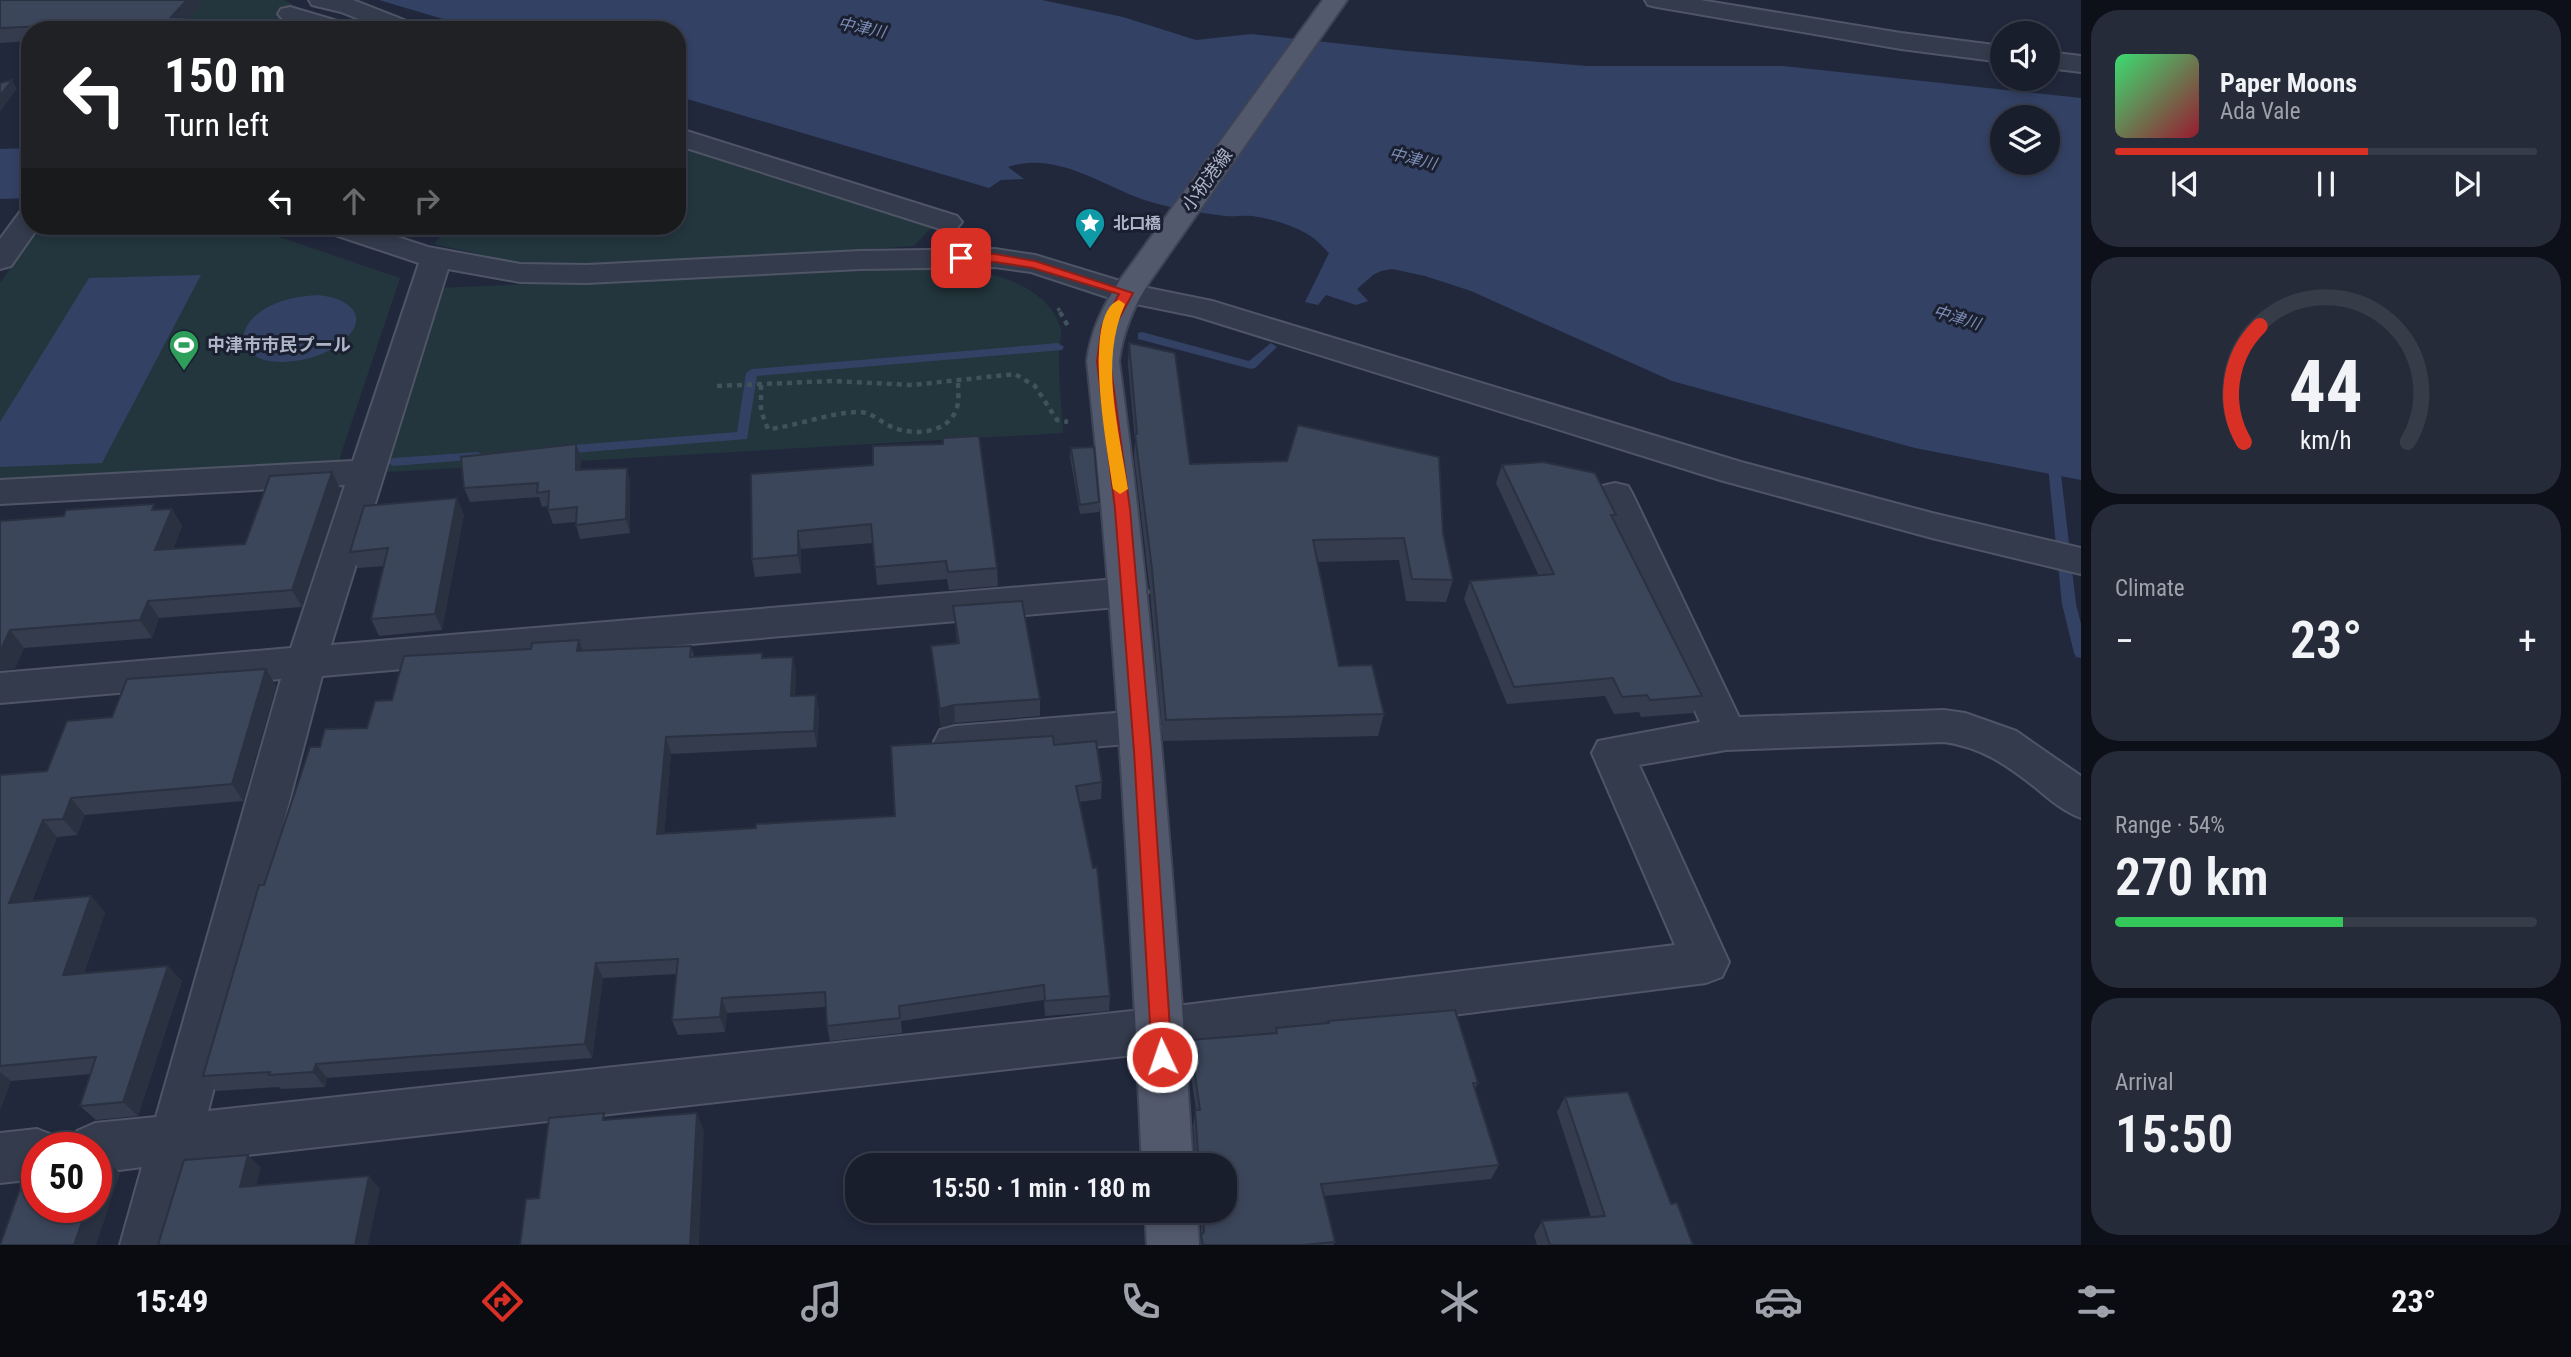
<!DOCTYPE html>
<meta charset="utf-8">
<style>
:root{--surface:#191e2d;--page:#262b39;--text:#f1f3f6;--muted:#9fa2aa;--line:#373c49;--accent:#d93025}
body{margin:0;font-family:"Roboto Condensed","Noto Sans JP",sans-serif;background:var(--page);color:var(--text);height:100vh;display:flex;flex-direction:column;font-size:26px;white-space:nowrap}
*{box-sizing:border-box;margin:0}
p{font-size:23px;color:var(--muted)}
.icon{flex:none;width:38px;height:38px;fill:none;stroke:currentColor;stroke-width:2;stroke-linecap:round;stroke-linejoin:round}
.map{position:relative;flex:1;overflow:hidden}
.side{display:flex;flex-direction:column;gap:10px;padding:10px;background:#0e1019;width:490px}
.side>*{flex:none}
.banner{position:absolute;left:21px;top:21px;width:665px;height:214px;border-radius:28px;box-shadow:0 4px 10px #0003,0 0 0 2px var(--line);background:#202124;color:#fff;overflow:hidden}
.controls{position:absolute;left:1990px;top:21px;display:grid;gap:14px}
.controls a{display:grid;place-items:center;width:70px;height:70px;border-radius:50%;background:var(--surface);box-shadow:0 4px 10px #0003,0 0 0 2px var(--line);font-size:35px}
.speed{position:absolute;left:21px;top:1132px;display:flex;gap:14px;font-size:35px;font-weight:700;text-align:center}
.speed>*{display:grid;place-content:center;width:91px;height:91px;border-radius:50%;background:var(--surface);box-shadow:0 4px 10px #0003,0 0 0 2px var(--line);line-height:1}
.speed .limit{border:10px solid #d22;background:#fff;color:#111}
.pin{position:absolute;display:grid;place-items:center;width:60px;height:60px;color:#fff;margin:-30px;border-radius:14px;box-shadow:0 4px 10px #0006}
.me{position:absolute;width:77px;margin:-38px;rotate:357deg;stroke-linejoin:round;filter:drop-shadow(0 0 5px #0008)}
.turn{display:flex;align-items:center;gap:24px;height:147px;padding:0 28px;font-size:32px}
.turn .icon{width:91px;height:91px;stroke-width:2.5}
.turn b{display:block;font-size:49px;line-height:60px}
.lanes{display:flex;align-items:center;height:66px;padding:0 28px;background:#0003;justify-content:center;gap:35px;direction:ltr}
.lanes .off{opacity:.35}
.big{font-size:52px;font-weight:600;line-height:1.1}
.side .tile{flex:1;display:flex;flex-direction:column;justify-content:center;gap:10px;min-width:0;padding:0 24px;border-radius:28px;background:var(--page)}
.side .dial{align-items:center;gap:0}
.dial svg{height:182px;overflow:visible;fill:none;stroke:var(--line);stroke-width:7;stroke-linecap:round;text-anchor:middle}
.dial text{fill:var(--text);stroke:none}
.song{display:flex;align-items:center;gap:21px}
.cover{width:84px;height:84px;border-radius:10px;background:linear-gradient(135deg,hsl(140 70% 55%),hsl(350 70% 35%))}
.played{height:7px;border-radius:4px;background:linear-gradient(90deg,var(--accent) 60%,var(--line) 60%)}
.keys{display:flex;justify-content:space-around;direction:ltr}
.heat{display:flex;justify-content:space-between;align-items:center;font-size:38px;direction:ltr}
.charge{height:10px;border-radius:5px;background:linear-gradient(90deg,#34c759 54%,var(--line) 0)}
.trip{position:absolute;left:845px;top:1153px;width:392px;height:70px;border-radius:28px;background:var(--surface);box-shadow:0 4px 10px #0003,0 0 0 2px var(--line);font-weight:600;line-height:70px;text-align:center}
.dock{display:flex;height:112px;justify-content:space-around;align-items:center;background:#0a0c12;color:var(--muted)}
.dock .icon{width:49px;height:49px}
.dock .active{color:var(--accent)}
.dock b{font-size:32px;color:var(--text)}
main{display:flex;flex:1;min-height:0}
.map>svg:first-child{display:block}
</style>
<main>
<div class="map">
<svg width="2081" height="1245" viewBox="0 0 2081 1245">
<rect width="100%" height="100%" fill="#21283c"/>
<path fill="#23363d" d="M101 0H284L296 6 303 17 297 30H66Z
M677 142 937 222 914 246 753 257 578 264 519 263 434 244 449 226H677Z
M40 226H247L400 278 339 460 0 483V283Z
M914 265C960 266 1041 273 1060 326 1063 333 1059 344 1059 352 1058 379 1062 407 1063 433L387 472 437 288 746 275Z"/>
<path fill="#334164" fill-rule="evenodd" d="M379 0H1042L1123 17 1196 40 1251 34 1407 51 1587 66H1783L2081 98V480L1915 448 1672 381 1471 291 1425 276 1392 269 1381 271 1373 275 1357 289 1368 301 1356 305 1326 295 1318 305 1305 302 1329 253C1323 247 1316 239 1309 235 1295 226 1269 218 1252 216 1244 215 1234 217 1225 216 1201 213 1175 209 1151 202 1104 188 1059 150 1008 167L1024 179 1001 180 989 188 677 96V30H480ZM2002 117H2048V163H2002Z
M30 148V198L0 199V149Z
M201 275 102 463 0 467V422L89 278Z
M318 295C357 299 372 323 335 347 320 357 301 361 283 362 241 363 228 331 266 308 282 299 300 296 318 295Z"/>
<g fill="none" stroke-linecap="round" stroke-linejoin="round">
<path fill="#334164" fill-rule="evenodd" d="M1142 332 1249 361 1271 343 1277 347 1255 368 1251 369 1138 339V333Z
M1058 343 1064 347 1062 350 757 376 747 439 561 454 555 450 561 446 737 432 746 373 752 369Z
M478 452 484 456 482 459 393 466 387 462 393 458Z
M2053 453 2059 457 2076 604 2081 624V658L2076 657 2074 653 2062 604 2047 457Z"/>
<g stroke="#4f5566" stroke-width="4">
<path id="minor" d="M309 0H353L417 25 420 30H386L341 12 312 5Z
M1645 0H1700L1901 33 2002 46V62L1901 49 1657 7 1648 5Z
M290 7 351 25 354 30C334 30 290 32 278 14L281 9Z
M2048 52 2081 56V72L2048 68Z
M677 128 957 216 962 222 957 228 947 231 937 228 677 145Z
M30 209V226H39L11 266 0 269V239L20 212Z
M321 226H364L428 247 520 264 587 265 860 251 995 249 1035 255 1133 285 1212 301 1741 462 1932 513 2081 548V574L1932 538 1720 480 1195 316 1116 300 1031 272 995 267 860 269 587 283 520 282 448 269 331 645 1129 578 1142 582 1148 592 1142 602 1129 606 322 676 208 1111 1160 1008 1675 945 1592 753 1598 741 1700 722 1597 495 1602 486 1615 483 1628 486 1633 495 1739 717 1944 710 1965 713 2016 731 2081 776V818C2063 811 2050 800 2036 788 2007 765 1981 747 1944 742L1726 750 1639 765 1729 962 1722 977 1706 983 1160 1052 194 1161 172 1245H120L142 1167 96 1173V1148H70L77 1131 95 1123 156 1117 281 679 0 703V673L291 648 345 485 0 504V480L353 461 419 263 326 232Z
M1140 711 1154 716 1160 727 1154 738 1140 743 955 758 940 754 934 742 940 730 955 726Z
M37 1129 55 1136 60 1148H37V1179L0 1183V1133Z"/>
</g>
<g stroke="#3e4455" stroke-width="4">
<path id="major" d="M1323 0H1347L1150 281C1133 307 1123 331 1119 361 1155 628 1175 897 1193 1166H1142C1130 897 1116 629 1087 361 1091 330 1103 306 1120 280Z
M1145 1211H1197L1199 1245H1147Z"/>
</g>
<path stroke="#40535a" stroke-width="3.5" stroke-dasharray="3.5 3.5" stroke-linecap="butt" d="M1058 308 1061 314"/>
<path stroke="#40535a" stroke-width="4.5" stroke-dasharray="5 5" stroke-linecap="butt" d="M1060 312 1069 328
M761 385V411L768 429C798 426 827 413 858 412 870 411 882 423 892 427 916 437 953 433 958 403 959 396 958 388 958 381
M717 386 832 381 912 385 1015 374 1035 386 1057 420 1068 422"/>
<use href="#minor" fill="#343b4c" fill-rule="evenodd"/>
<use href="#major" fill="#52596c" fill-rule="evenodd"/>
</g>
<path fill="#343c4e" d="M0 0 202 4 189 18H193L198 30H30V41L0 43Z
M1129 343 1190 464 1443 533 1453 580 1446 602 1406 601 1399 560 1317 562 1339 666 1384 714 1378 736 1163 741 1150 591 1134 456 1135 441 1128 365Z
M576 444 581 458 580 470 627 468 630 482V533L580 539 576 525V522L553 524 548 510V506L542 507 539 497 470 502 464 488Z
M1071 448 1099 502V512L1080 514 1070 457Z
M1502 465 1616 515 1614 521 1702 696 1693 713 1641 717 1639 712 1614 714 1605 696 1507 704 1464 599 1470 581 1539 576 1496 483Z
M751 474 997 568 998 586 949 590 947 579 877 585 873 543 801 549V573L755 577 752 559Z
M341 490 302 607 159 618 152 638 24 648 15 668 0 671V521L172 509 182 526 173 549 245 544Z
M464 514 442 630 379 636 371 619 384 566 358 568 350 552Z
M953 606 1040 699V716L955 723 941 727 931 646 957 643Z
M579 640 582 651 691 646 694 656 763 658 793 657 796 674 795 696 816 695 819 712 817 747 671 754 664 833 756 828 895 816 1054 745 1102 782 1101 799 1079 802 1110 996 1109 1011 1045 1016 1044 1000 901 1021 902 1033 830 1041 827 1026 826 1007 727 1013 725 1032 678 1035 672 1020 677 974 603 978 592 1058 327 1078 325 1087 281 1089 279 1087 216 1091 203 1076 264 885 320 747 367 728 392 700 531 649Z
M266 669 276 686 243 801 85 815 77 835 57 837 32 901 91 896 105 913 84 973 168 966 182 981 138 1116 96 1120 80 1106 91 1074 11 1081 0 1110V775L47 771 112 717Z
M1328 1021 1478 1083 1475 1088 1499 1165 1491 1179 1324 1196 1335 1242 1333 1245H1199L1201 1236 1200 1211H1225V1166H1191L1193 1155 1195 1154 1193 1125 1196 1110 1188 1055 1190 1040 1275 1034 1276 1028 1327 1023Z
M1565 1097 1671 1204 1693 1245H1537L1534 1235 1542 1221 1591 1217 1557 1112Z"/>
<path fill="#2a3140" d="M187 0H200L202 4 178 30 171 17Z
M193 18 198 30H182Z
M12 80 17 89 0 112V96Z
M576 444 581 458 580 484 576 470Z
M627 468 630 482V533L626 519Z
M332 472 341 490 302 607 292 590Z
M457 498 464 514 442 630 435 614Z
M172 509 182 526 166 568 155 550Z
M798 531 801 549V573L798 555Z
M148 601 159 618 152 638 140 620Z
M10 630 24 648 15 668 0 671V651Z
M579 640 585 657 577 651Z
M793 657 796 674 794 713 791 696Z
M266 669 276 686 243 801 232 784Z
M816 695 819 712 817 747 814 731Z
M954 705 955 723 941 727 940 709Z
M666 737 671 754 663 850 657 834Z
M71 798 85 815 77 835 63 819Z
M43 820 57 837 25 920 9 903Z
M91 896 105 913 78 990 63 975Z
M596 963 603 978 592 1058 585 1044Z
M168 966 182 981 138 1116 123 1102Z
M722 998 727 1013 725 1032 720 1017Z
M316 1064 327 1078 325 1087 313 1072Z
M0 1072 11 1081 0 1110Z
M697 1113 704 1131 699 1245H690Z
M77 1136 90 1148H77Z
M248 1155 261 1168 252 1200 240 1187Z
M103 1158 120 1173 96 1245H74L87 1208H96V1179Z
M369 1176 380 1189 368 1245H355Z"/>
<path fill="#3c465b" stroke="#2a3140" stroke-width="2" d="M0 0H187L171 17 193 18 182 30H116L115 23 0 28Z
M12 80 0 96V83Z
M1129 343 1175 353 1190 464 1287 461 1298 425 1439 457 1443 533 1453 580 1412 579 1404 538 1313 540 1339 666 1372 665 1384 714 1166 720 1152 569 1135 434H1137Z
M979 436 997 568 948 572 946 561 875 567 871 524 798 531V555L752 559 751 474 873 465V446L943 444V438Z
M576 444V470L627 468 626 519 576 525 577 507 548 510 549 491 537 493 538 483 464 488 461 457Z
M1094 447 1099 502 1080 505 1071 448Z
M1543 462 1595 473 1616 515H1611L1702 696 1650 700 1647 695 1622 697 1613 678 1514 687 1470 581 1554 574 1502 465Z
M332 472 292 590 148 601 140 620 10 630 0 651V521L64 516 66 510 154 504 152 510 172 509 155 550 245 544 270 476Z
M457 498 435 614 371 619 388 548 350 552 364 506Z
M1022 601 1040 699 954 705 940 709 931 646 959 643 953 606Z
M579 640 577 651 691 646 690 657 762 653V658L793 657 791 696 816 695 814 731 666 737 657 834 756 828V824L895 816 891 746 1053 736 1054 745 1096 741 1102 782 1076 786 1093 868 1097 867 1110 996 1045 1001 1044 985 899 1006 900 1018 827 1026 825 992 722 998 720 1017 672 1020 678 959 596 963 585 1044 316 1064 313 1072 269 1075 270 1072 203 1076 259 885H264L310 747H320L325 729 367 728 375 701 392 700 404 656 531 649 532 643Z
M266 669 232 784 71 798 63 819 43 820 9 903 91 896 63 975 168 966 123 1102 80 1106 96 1057 0 1066V775L47 771 67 721 112 717 127 679Z
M1455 1010 1478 1083H1473L1499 1165 1321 1184 1335 1242 1303 1245H1203L1201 1235 1204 1232 1203 1211H1225V1166H1195L1193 1155 1198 1152 1195 1110H1200L1190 1040 1277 1033 1276 1028 1329 1023 1328 1021Z
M1628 1092 1671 1204 1677 1203 1693 1245H1550L1542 1221 1605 1216 1565 1097Z
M604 1113 603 1120 697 1113 690 1245H520L526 1199 539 1198 549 1118Z
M70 1136H77V1148H66Z
M248 1155 240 1187 369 1176 355 1245H158L184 1160Z
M103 1158 96 1179V1159Z
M37 1174V1208H87L74 1245H0L25 1175Z"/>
<path fill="#d93025" stroke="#8d1f18" stroke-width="2" d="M961 254H995L1035 261 1133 293 1115 326 1110 361 1130 509 1151 751 1172 1057 1169 1064 1162 1067 1155 1064 1152 1057 1134 751 1115 509 1097 361 1102 326 1119 294 1033 268 995 262 957 260V255Z"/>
<path fill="#f59e0b" d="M1119 300 1125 304C1099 362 1119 428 1128 489L1120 494 1113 489C1109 456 1080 314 1119 300Z"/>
<defs>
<g id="sight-pin" transform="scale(1.575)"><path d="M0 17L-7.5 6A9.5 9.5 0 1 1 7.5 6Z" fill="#0f9aa8" stroke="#1a2030"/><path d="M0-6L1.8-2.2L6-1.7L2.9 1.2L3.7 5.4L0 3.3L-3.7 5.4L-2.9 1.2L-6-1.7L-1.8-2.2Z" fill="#fff"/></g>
<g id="stadium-pin" transform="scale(1.575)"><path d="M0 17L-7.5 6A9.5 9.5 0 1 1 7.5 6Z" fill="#2e9e5b" stroke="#1a2030"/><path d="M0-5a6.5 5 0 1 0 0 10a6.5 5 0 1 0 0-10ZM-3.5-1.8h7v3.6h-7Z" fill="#fff"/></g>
</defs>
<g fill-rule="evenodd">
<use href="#sight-pin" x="1090" y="223"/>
<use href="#stadium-pin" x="184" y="345"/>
</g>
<g text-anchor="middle" stroke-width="6" stroke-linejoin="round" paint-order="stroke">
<g font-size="16" font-style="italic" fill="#7d8db6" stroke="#1a2030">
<text transform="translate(862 27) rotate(12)" y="6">中津川</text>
<text transform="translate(1413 158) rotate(14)" y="6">中津川</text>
<text transform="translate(1957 317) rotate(17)" y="6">中津川</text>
</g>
<g font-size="16" font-weight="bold" fill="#afb5c8" stroke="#1a2030" text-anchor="start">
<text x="1113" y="229">北口橋</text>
</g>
<g font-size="18" fill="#afb5c8" stroke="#1a2030">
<text transform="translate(1207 180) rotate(-54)" y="6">小祝港線</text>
</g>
<g font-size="18" font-weight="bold" fill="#afb5c8" stroke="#1a2030" text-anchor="start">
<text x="207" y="351">中津市市民プール</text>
</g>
</g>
</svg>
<div class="controls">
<a><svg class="icon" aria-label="sound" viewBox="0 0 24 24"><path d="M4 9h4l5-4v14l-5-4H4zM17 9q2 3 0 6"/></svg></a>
<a><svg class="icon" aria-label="layers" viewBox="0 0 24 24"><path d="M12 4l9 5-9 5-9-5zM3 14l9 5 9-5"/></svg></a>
</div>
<div class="speed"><div class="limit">50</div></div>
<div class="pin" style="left:961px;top:258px;background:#d93025"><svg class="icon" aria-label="arrive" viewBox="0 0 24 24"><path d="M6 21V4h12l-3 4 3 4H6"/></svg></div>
<svg class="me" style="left:1162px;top:1057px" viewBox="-20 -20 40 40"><circle r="17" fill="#d93025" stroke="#fff" stroke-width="3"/><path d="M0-11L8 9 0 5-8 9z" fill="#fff"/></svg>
<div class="trip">15:50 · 1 min · 180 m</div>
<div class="banner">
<div class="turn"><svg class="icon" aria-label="left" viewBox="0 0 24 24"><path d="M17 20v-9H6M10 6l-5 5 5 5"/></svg><div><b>150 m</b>Turn left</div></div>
<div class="lanes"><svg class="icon" aria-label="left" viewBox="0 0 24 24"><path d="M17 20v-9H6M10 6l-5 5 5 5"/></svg><svg class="icon off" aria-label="ahead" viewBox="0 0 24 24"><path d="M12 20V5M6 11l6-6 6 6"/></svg><svg class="icon off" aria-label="right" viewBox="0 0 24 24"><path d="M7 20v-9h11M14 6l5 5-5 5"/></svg></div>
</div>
</div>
<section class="side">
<div class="tile">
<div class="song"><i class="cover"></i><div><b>Paper Moons</b><p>Ada Vale</p></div></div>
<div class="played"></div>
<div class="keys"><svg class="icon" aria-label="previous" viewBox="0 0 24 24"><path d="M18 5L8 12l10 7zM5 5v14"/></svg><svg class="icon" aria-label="pause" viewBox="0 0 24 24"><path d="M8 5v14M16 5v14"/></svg><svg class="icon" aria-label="next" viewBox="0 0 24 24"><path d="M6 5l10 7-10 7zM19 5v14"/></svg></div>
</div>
<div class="tile dial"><svg viewBox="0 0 100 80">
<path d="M14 69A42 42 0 1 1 86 69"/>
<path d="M14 69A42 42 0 0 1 21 18" stroke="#d93025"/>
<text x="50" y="56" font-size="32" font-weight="700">44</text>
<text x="50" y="72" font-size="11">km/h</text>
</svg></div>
<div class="tile"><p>Climate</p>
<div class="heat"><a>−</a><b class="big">23°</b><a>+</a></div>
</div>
<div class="tile"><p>Range · 54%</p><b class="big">270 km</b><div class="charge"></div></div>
<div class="tile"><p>Arrival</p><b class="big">15:50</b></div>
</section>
</main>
<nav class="dock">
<b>15:49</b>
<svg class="icon active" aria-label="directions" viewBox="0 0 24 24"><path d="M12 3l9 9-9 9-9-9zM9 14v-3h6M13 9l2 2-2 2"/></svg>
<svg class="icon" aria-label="music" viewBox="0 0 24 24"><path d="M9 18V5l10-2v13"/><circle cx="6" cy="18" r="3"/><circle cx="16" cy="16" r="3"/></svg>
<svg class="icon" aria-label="phone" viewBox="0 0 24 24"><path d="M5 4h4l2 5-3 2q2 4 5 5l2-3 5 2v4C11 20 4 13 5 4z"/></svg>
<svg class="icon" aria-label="climate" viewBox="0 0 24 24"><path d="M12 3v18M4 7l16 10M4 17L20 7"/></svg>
<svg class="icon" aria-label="car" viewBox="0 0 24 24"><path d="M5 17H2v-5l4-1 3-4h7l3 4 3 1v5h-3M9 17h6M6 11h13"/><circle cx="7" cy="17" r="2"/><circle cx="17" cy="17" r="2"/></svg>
<svg class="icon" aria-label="filters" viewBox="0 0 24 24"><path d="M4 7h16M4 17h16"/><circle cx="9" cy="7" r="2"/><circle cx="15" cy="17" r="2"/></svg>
<b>23°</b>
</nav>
